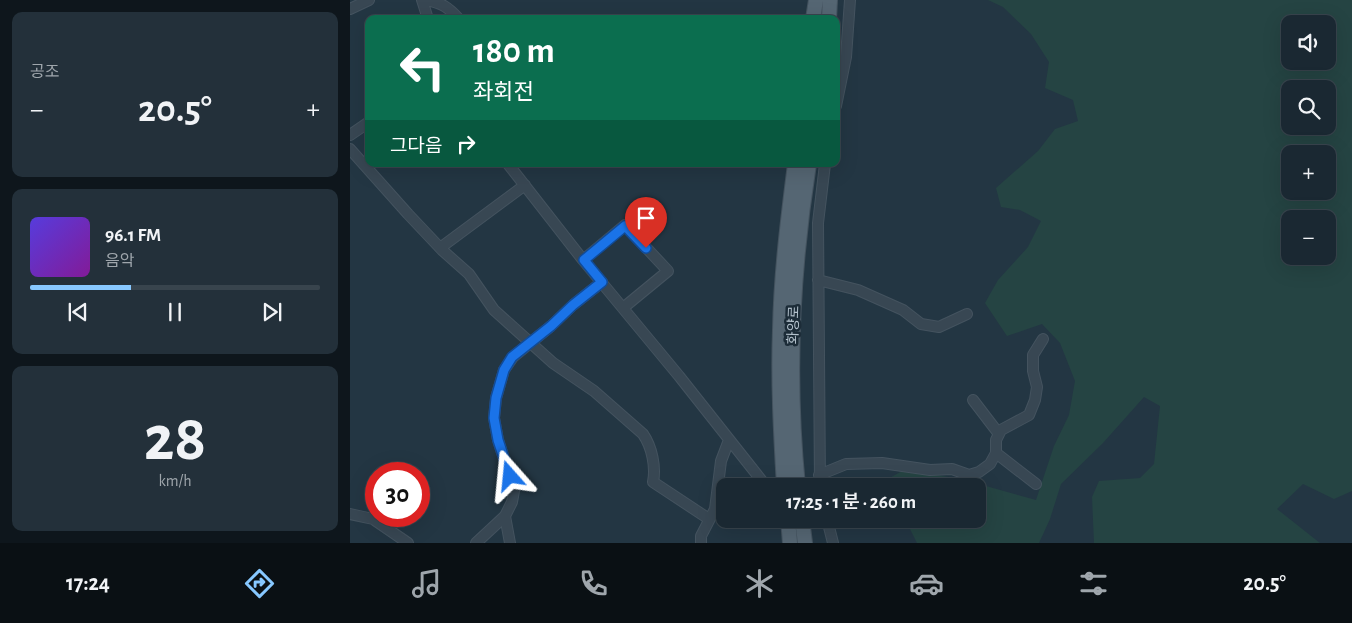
<!DOCTYPE html>
<html lang="ko">
<meta charset="utf-8">
<style>
:root{--surface:#1a2832;--page:#23303a;--text:#f1f3f6;--muted:#9fa6ac;--line:#38444d;--accent:#87c8ff}
body{margin:0;font-family:"Alegreya Sans","Noto Sans KR",sans-serif;background:var(--page);color:var(--text);height:100vh;display:flex;flex-direction:column;font-size:19px;white-space:nowrap}
*{box-sizing:border-box;margin:0}
p{font-size:16px;color:var(--muted)}
.icon{flex:none;width:28px;height:28px;fill:none;stroke:currentColor;stroke-width:2;stroke-linecap:round;stroke-linejoin:round}
.map{position:relative;flex:1;overflow:hidden}
.drawer{display:flex;flex-direction:column;gap:12px;padding:12px;background:#0e161c;width:350px}
.drawer>*{flex:none}
.guide{position:absolute;left:15px;top:15px;width:475px;height:152px;border-radius:10px;box-shadow:0 5px 20px #0002,0 0 0 1px var(--line);background:#0b6e4f;color:#fff;overflow:hidden}
.controls{position:absolute;left:931px;top:15px;display:grid;gap:10px}
.controls a{display:grid;place-items:center;width:55px;height:55px;border-radius:10px;background:var(--surface);box-shadow:0 5px 20px #0002,0 0 0 1px var(--line);font-size:25px}
.speed{position:absolute;left:15px;top:462px;display:flex;gap:10px;font-size:25px;font-weight:700;text-align:center}
.speed>*{display:grid;place-content:center;width:65px;height:65px;border-radius:50%;background:var(--surface);box-shadow:0 5px 20px #0002,0 0 0 1px var(--line);line-height:1}
.speed .limit{border:8px solid #d22;background:#fff;color:#111}
.pin{position:absolute;display:grid;place-items:center;width:42px;height:42px;color:#fff;margin:-51px -21px;border-radius:50% 50% 50% 0;rotate:-45deg;box-shadow:0 0 5px #0007}
.pin .icon{rotate:45deg}
.me{position:absolute;width:55px;margin:-28px;rotate:342deg;stroke-linejoin:round;filter:drop-shadow(0 0 4px #0008)}
.turn{display:flex;align-items:center;gap:18px;height:105px;padding:0 25px;font-size:22px}
.turn .icon{width:65px;height:65px;stroke-width:2.5}
.turn b{display:block;font-size:35px;line-height:42px}
.then{display:flex;align-items:center;height:48px;padding:0 25px;background:#0003;gap:10px;font-size:19px}
.big{font-size:38px;font-weight:600;line-height:1.1}
.drawer .tile{flex:1;display:flex;flex-direction:column;justify-content:center;gap:8px;min-width:0;padding:0 18px;border-radius:10px;background:var(--page)}
.drawer .dial{align-items:center;gap:0}
.dial b{font-size:65px;line-height:1}
.song{display:flex;align-items:center;gap:15px}
.cover{width:60px;height:60px;border-radius:8px;background:linear-gradient(135deg,hsl(250 70% 55%),hsl(290 70% 35%))}
.played{height:5px;border-radius:2px;background:linear-gradient(90deg,var(--accent) 35%,var(--line) 35%)}
.keys{display:flex;justify-content:space-around;direction:ltr}
.heat{display:flex;justify-content:space-between;align-items:center;font-size:28px;direction:ltr}
.trip{position:absolute;left:366px;top:478px;width:270px;height:50px;border-radius:10px;background:var(--surface);box-shadow:0 5px 20px #0002,0 0 0 1px var(--line);font-weight:600;line-height:50px;text-align:center}
.tab-bar{display:flex;height:80px;justify-content:space-around;align-items:center;background:#0a1014;color:var(--muted)}
.tab-bar .icon{width:35px;height:35px}
.tab-bar .selected{color:var(--accent)}
.tab-bar b{font-size:22px;color:var(--text)}
main{display:flex;flex:1;min-height:0}
.map>svg:first-child{display:block}
</style>
<main>
<section class="drawer">
<div class="tile"><p>공조</p>
<div class="heat"><a>−</a><b class="big">20.5°</b><a>+</a></div>
</div>
<div class="tile">
<div class="song"><i class="cover"></i><div><b>96.1 FM</b><p>음악</p></div></div>
<div class="played"></div>
<div class="keys"><svg class="icon" aria-label="previous" viewBox="0 0 24 24"><path d="M18 5L8 12l10 7zM5 5v14"/></svg><svg class="icon" aria-label="pause" viewBox="0 0 24 24"><path d="M8 5v14M16 5v14"/></svg><svg class="icon" aria-label="next" viewBox="0 0 24 24"><path d="M6 5l10 7-10 7zM19 5v14"/></svg></div>
</div>
<div class="tile dial"><b>28</b><p>km/h</p></div>
</section>
<div class="map">
<svg width="1002" height="543" viewBox="0 0 1002 543">
<rect width="100%" height="100%" fill="#233643"/>
<path fill="#254443" fill-rule="evenodd" d="M638 0H1002V491L984 499 953 484 927 509 970 543H744L742 497 749 481 790 478 804 464 810 406 794 397 753 443 711 484 700 519 689 543H567L555 519H628V486H539L536 480 554 470 611 479 686 500 704 446 719 415 725 381 710 343 692 324 657 336 635 303 648 280 678 247 691 221 670 210 651 207 646 188 688 151 705 129 728 121 723 100 695 88 699 62 681 34 653 7ZM940 24H978V61H940ZM940 89H978V126H940ZM940 154H978V191H940ZM940 219H978V256H940Z"/>
<g fill="none" stroke-linecap="round" stroke-linejoin="round">
<g stroke="#44535f" stroke-width="12">
<path id="minor" d="M72 0 78 19
M76 0C92 3 98 7 109 19
M0 9 19 0
M486 106 496 57 500 0
M0 135 19 122
M0 149 58 214 92 250 119 274 144 310 203 363 244 391 293 434C302 447 306 467 303 482L359 519
M158 164 233 260 329 376 416 486
M90 248 175 185
M233 260 275 225 318 271 273 308
M468 280 508 290 553 310 571 324 589 327 617 314
M623 400 649 434
M646 453 686 484
M469 475 496 464 532 463 580 470 602 469 619 475 629 472 640 464 646 453V440L651 430 679 415 685 400 687 387 683 371V355L693 339
M470 486 468 223 475 164
M0 514 23 519 58 543
M155 516 160 543
M477 519 483 543
M126 543 155 516 162 502 164 491 148 440 144 418 146 398 154 370 163 357 201 326 223 305 252 282
M351 543V536L365 509 371 461 379 440"/>
</g>
<g stroke="#44535f" stroke-width="16">
<path id="major" d="M463 19 466 0
M479 19 480 0
M434 486C431 435 428 382 430 330 431 275 438 219 445 164
M448 486C437 378 442 271 459 164
M438 519 440 543
M452 519 455 543"/>
</g>
<use href="#minor" stroke="#384753" stroke-width="10"/>
<use href="#major" stroke="#556673" stroke-width="14"/>
</g>
<g fill="none" stroke-linecap="round" stroke-linejoin="round">
<g stroke="#114b97" stroke-width="12">
<path id="route" d="M160 476 148 440 144 418 146 398 154 370 162 357 201 326 223 305 252 282 234 260 275 226 296 248"/>
</g>
<use href="#route" stroke="#1a73e8" stroke-width="9"/>
</g>
<g text-anchor="middle" stroke-width="5" stroke-linejoin="round" paint-order="stroke">
<g font-size="14" fill="#b4c2cd" stroke="#1c2c38">
<text transform="translate(443 325) rotate(-88)" y="5">화양로</text>
</g>
</g>
</svg>
<div class="controls">
<a><svg class="icon" aria-label="sound" viewBox="0 0 24 24"><path d="M4 9h4l5-4v14l-5-4H4zM17 9q2 3 0 6"/></svg></a>
<a><svg class="icon" aria-label="search" viewBox="0 0 24 24"><circle cx="10" cy="10" r="6"/><path d="M15 15l6 6"/></svg></a>
<a>+</a>
<a>−</a>
</div>
<div class="speed"><div class="limit">30</div></div>
<div class="pin" style="left:296px;top:248px;background:#d93025"><svg class="icon" aria-label="arrive" viewBox="0 0 24 24"><path d="M6 21V4h12l-3 4 3 4H6"/></svg></div>
<svg class="me" style="left:160px;top:476px" viewBox="-20 -20 40 40"><path d="M0-17L14 15 0 8-14 15z" fill="#1a73e8" stroke="#fff" stroke-width="4"/></svg>
<div class="trip">17:25 · 1 분 · 260 m</div>
<div class="guide">
<div class="turn"><svg class="icon" aria-label="left" viewBox="0 0 24 24"><path d="M17 20v-9H6M10 6l-5 5 5 5"/></svg><div><b>180 m</b>좌회전</div></div>
<div class="then">그다음<svg class="icon" aria-label="right" viewBox="0 0 24 24"><path d="M7 20v-9h11M14 6l5 5-5 5"/></svg></div>
</div>
</div>
</main>
<nav class="tab-bar">
<b>17:24</b>
<svg class="icon selected" aria-label="directions" viewBox="0 0 24 24"><path d="M12 3l9 9-9 9-9-9zM9 14v-3h6M13 9l2 2-2 2"/></svg>
<svg class="icon" aria-label="music" viewBox="0 0 24 24"><path d="M9 18V5l10-2v13"/><circle cx="6" cy="18" r="3"/><circle cx="16" cy="16" r="3"/></svg>
<svg class="icon" aria-label="phone" viewBox="0 0 24 24"><path d="M5 4h4l2 5-3 2q2 4 5 5l2-3 5 2v4C11 20 4 13 5 4z"/></svg>
<svg class="icon" aria-label="climate" viewBox="0 0 24 24"><path d="M12 3v18M4 7l16 10M4 17L20 7"/></svg>
<svg class="icon" aria-label="car" viewBox="0 0 24 24"><path d="M5 17H2v-5l4-1 3-4h7l3 4 3 1v5h-3M9 17h6M6 11h13"/><circle cx="7" cy="17" r="2"/><circle cx="17" cy="17" r="2"/></svg>
<svg class="icon" aria-label="filters" viewBox="0 0 24 24"><path d="M4 7h16M4 17h16"/><circle cx="9" cy="7" r="2"/><circle cx="15" cy="17" r="2"/></svg>
<b>20.5°</b>
</nav>
